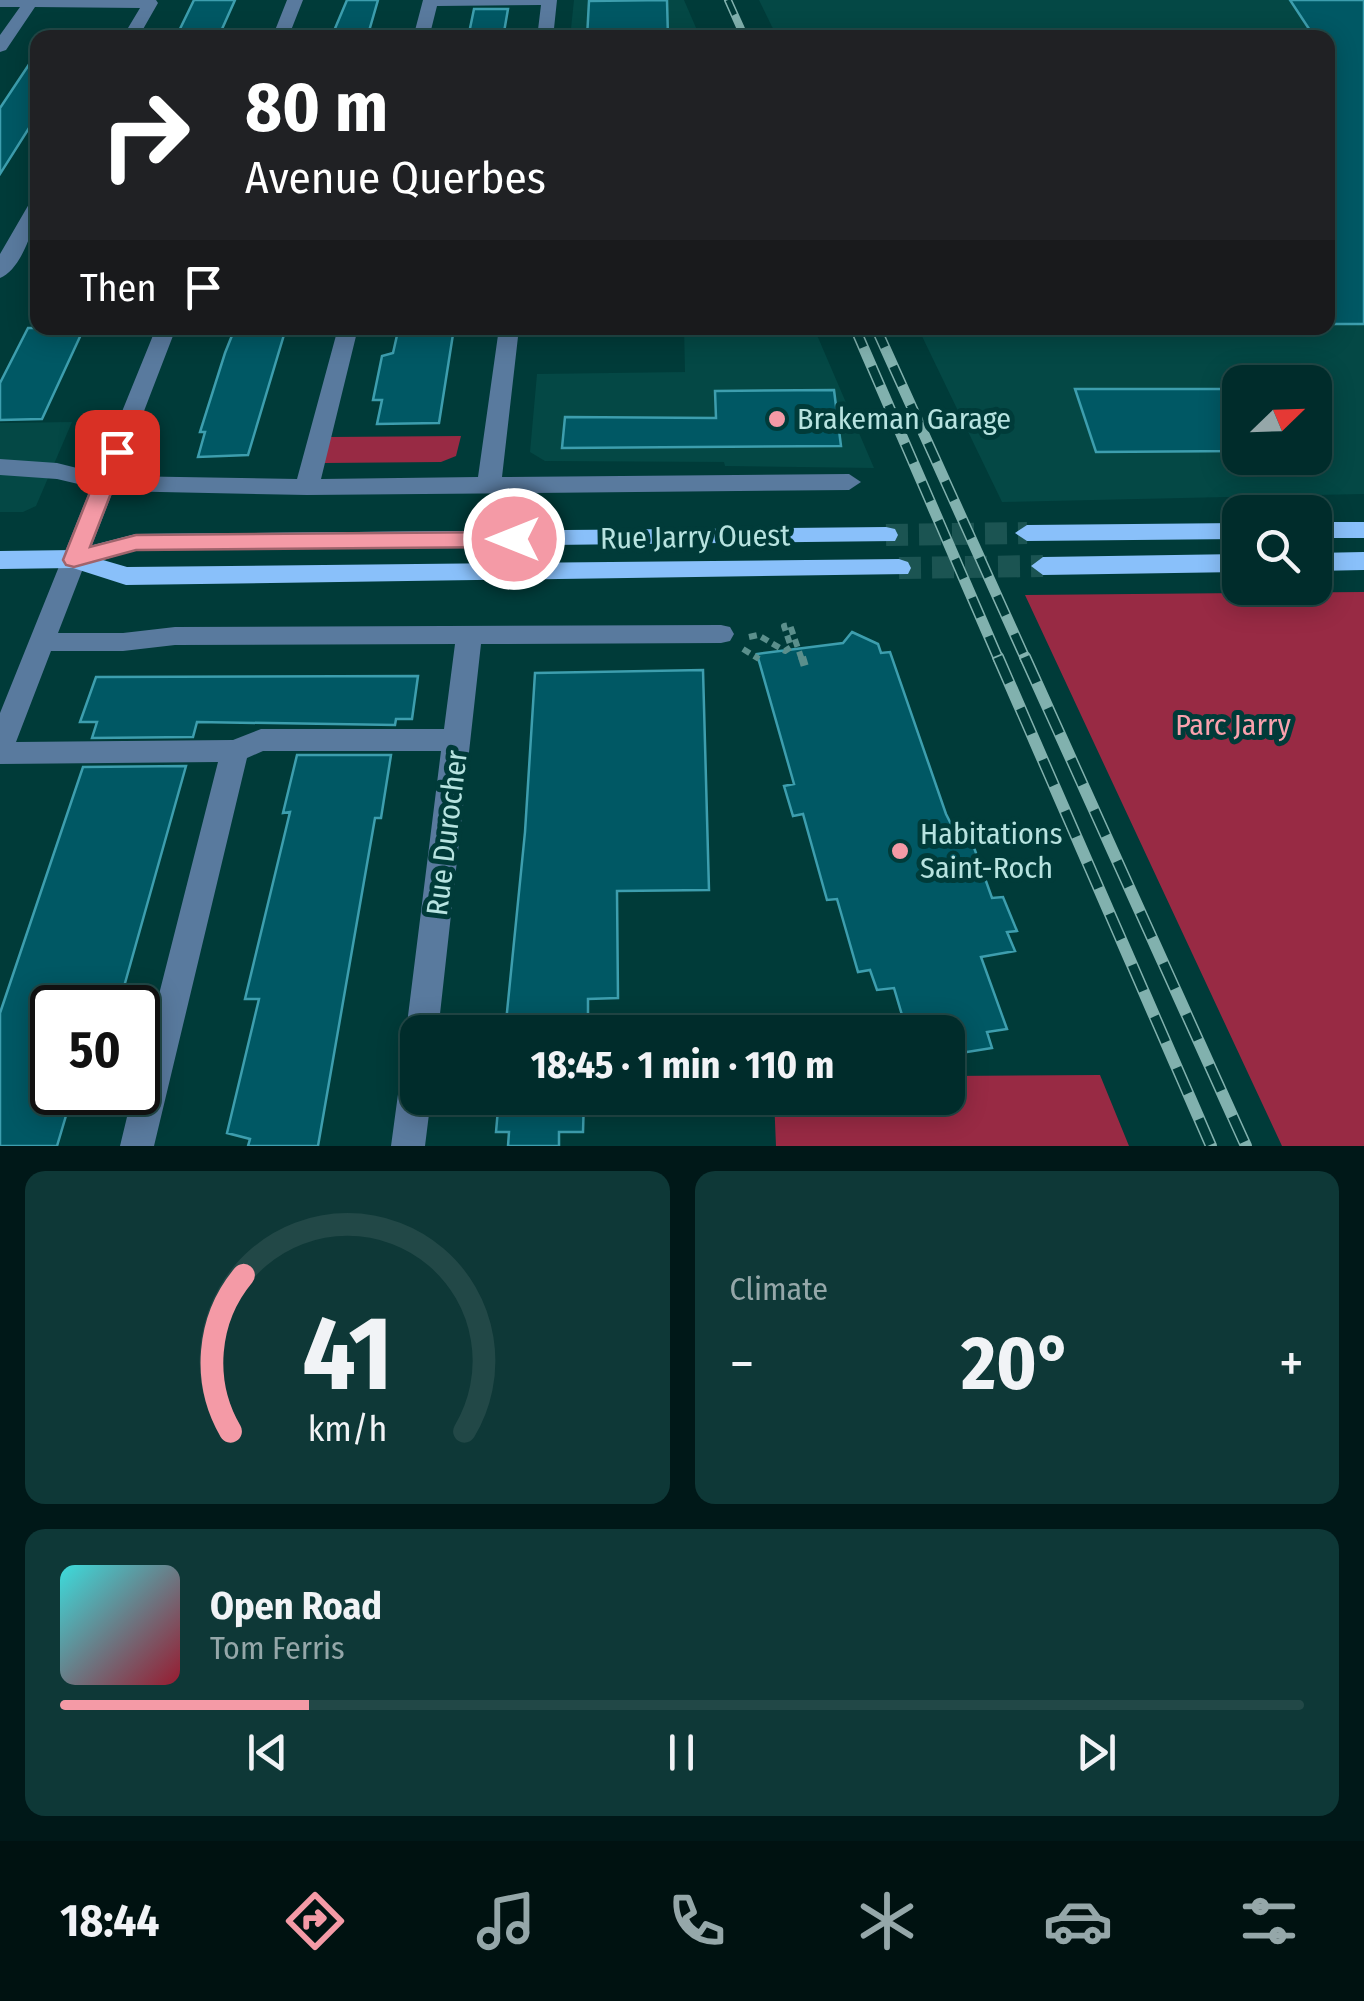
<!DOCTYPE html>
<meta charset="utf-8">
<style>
:root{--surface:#002c2b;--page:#0e3837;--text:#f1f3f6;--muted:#95a7a9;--line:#224847;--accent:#f49aa6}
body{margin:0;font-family:"Fira Sans Condensed",sans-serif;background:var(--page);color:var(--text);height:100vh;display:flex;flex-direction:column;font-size:38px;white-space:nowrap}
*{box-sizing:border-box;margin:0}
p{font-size:32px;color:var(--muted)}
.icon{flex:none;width:55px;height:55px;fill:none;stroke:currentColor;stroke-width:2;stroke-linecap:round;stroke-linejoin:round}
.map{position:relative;height:1146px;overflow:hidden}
.panel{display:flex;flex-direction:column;gap:25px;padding:25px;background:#001818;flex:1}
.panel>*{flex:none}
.hud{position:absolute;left:30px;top:30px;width:1305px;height:305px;border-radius:20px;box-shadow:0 5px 25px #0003,0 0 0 2px var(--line);background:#202124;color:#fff;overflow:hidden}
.needle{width:65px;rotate:67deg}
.fabs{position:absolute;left:1222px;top:365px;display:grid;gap:20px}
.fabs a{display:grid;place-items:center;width:110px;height:110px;border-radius:20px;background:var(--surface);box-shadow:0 5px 25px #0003,0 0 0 2px var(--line);font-size:50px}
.speed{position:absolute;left:30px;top:985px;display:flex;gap:20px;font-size:50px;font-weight:700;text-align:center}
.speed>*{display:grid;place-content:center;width:130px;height:130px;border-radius:50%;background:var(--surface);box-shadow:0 5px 25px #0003,0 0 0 2px var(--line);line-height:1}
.speed .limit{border:5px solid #111;border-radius:15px;background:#fff;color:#111}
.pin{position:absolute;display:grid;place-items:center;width:85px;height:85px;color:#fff;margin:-42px;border-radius:20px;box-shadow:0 5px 15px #0006}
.me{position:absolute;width:110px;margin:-55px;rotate:270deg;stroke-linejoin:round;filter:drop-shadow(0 0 8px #0008)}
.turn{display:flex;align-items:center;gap:35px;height:210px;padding:0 50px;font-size:45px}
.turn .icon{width:130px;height:130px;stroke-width:2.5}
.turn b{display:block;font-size:70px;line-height:85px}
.then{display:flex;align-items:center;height:95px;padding:0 50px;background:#0003;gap:20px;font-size:38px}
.big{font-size:75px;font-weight:700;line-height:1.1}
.panel .widget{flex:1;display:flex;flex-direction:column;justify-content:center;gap:15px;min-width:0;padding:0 35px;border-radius:20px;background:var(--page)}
.panel .dial{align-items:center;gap:0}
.dial svg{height:260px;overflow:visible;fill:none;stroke:var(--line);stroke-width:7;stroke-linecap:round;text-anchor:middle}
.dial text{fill:var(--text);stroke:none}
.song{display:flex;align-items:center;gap:30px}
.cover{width:120px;height:120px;border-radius:15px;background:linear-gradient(135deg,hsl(180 70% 55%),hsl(350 70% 35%))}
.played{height:10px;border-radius:5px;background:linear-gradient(90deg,var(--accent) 20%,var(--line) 20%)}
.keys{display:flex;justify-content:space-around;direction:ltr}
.heat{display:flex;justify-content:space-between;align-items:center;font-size:55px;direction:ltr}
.panel .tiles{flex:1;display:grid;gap:25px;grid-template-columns:1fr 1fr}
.widget:last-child{grid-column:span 2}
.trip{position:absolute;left:400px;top:1015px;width:565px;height:100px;border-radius:20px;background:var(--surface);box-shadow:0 5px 25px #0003,0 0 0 2px var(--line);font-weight:700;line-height:100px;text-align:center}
.tabs{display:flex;height:160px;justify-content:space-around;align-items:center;background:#001211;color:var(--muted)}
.tabs .icon{width:70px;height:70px}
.tabs .on{color:var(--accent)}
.tabs b{font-size:45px;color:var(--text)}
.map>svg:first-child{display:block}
</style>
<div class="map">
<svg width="1364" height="1146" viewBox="0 0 1364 1146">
<rect width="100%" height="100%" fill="#003b39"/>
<path fill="#044845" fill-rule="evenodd" d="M574 0H684L700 37 570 38Z
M759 0H1364V494L1002 502 918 328H1328V38L777 37ZM1240 382H1315V458H1240Z
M684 328H814L874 468 725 466 724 462 545 461 530 452 537 374 685 372Z
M72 422 36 506 23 512H0V423Z"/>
<path fill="#982a44" d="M461 436 456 456 441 462 323 463 330 437Z
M1364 592V1146H1282L1025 595Z
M1100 1075 1129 1146H776L774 1098H948V1076Z"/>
<path fill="#005864" stroke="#3d9eae" stroke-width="2.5" d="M194 0H235L218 38H182L184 33H178Z
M347 0H378L367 38H331Z
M667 0 668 38H587L589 1Z
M1290 0H1364V324H1328V38H1315Z
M474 9H508L503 38H468Z
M38 51V128H29L0 174V108Z
M28 328H84L42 419 0 420V383Z
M241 328H286L248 455 198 457 205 432H200L225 353 233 333 240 332Z
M408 328H454L439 423 377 424 382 400H373L382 356 393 353 398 331Z
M1075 389H1240V451L1096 452Z
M834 390 841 446 562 448 565 417 716 418 715 391Z
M852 632 878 644 881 653 890 652 946 814 954 830 967 828 992 898 1003 897 1017 931 1007 932 1015 951 981 957 1007 1029 987 1032 992 1048 948 1055V1032H907L894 988 877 990 870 970 858 972 837 899 827 900 803 814 793 816 784 786 794 784 757 654 843 643Z
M703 670 709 890 617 891 618 998 588 999V1032H505L525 832 535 673Z
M418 676 412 719H396L395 725 197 722 193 737 92 738 97 722H80L96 677Z
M297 755H391L381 818H375L318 1146H248L250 1139 227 1133 259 999H245L290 812 283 813Z
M186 766 118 1008H52V1092H73L57 1146H0V1013L83 767Z
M499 1098H584L583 1132H559V1146H508L509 1132H496Z"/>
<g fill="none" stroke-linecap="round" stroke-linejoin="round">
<path stroke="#1b5452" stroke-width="22" stroke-dasharray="22 11" stroke-linecap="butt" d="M886 535 1027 533
M899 568 1043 566"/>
<path stroke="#5b8f8c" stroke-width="6" stroke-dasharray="8 5" stroke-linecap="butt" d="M749 637 758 635 785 651 791 647 784 626 790 625 802 660
M743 649 759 659"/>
<path stroke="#5b8f8c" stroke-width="8" stroke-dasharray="9 6" stroke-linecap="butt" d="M802 657 806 670"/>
<path fill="#597a9e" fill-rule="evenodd" d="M0 0H156L158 3 138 38H122L140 8 35 7 6 50 0 52V35L20 7H0Z
M287 0H303L288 38H272Z
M423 0H557L553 38H537L541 5 437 6 429 38H413Z
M38 198C38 220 22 270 0 278V254L29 204Z
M156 328H176L119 476 297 479 338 328H358L321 479 478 477 499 328H519L502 477 849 474 861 482 849 490 307 495 113 491 58 633H123L175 627 721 625 730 627 734 634 730 641 721 643 481 644 438 1032H418V1045L410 1042 406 1032 441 751H263L247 758 154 1146H120L133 1092H138V1077L218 762 0 764V713L91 487 57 479 0 475V459L57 463 97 473ZM455 644 444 729H261L233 740 16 742 51 651H123L175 645Z
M418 1057V1098H431L425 1146H391L401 1072 406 1061Z"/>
<path fill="#89c0fa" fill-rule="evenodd" d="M1315 522H1364V538H1315Z
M1240 523V539L1027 541 1015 533 1027 525Z
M886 527 895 529 898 535 895 541 136 550 103 560 127 567 899 559 908 562 911 568 908 574 126 585 73 568 0 569V551L74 550 136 534Z
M1364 552V570L1315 571V553Z
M1240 554V572L1043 575 1031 566 1043 557Z"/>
<g stroke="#81b1ae" stroke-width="8">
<path id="rail-far2" d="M728 0 745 38"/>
</g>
<g stroke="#81b1ae" stroke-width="11">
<path id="rail-far1" d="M855 328 999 660
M876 328 1026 660"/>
</g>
<g stroke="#81b1ae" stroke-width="12">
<path id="rail" d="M998 657 1211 1146
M1025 657 1246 1146"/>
</g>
<use href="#rail-far2" stroke="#003b39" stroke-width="5" stroke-dasharray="16" stroke-linecap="butt"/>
<use href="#rail-far1" stroke="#003b39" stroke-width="8" stroke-dasharray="21" stroke-linecap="butt"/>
<use href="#rail" stroke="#003b39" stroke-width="9" stroke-dasharray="28" stroke-linecap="butt"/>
</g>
<path fill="#f49aa6" stroke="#9f646c" stroke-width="2.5" d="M117 445 127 452 90 547 136 535 514 532 525 539 514 547 136 550 74 567 66 565 63 560 106 452Z"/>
<g fill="#f49aa6" stroke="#003b39" stroke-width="4">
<circle cx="777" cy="419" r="10"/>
<circle cx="900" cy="851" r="10"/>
</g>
<g text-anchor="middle" stroke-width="10" stroke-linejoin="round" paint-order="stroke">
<g font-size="30" fill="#b7e3e0" stroke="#003b39" text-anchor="start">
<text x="797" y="429">Brakeman Garage</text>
<text x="920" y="844">Habitations<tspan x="920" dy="34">Saint-Roch</tspan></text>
</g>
<g font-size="30" fill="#b7e3e0" stroke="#003b39">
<text transform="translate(695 537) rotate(-1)" y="10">Rue Jarry Ouest</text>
<text transform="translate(447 833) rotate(-83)" y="10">Rue Durocher</text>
</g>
<g font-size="30" fill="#faa1ad" stroke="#003b39">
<text x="1233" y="735">Parc Jarry</text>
</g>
</g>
</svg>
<div class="fabs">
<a><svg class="needle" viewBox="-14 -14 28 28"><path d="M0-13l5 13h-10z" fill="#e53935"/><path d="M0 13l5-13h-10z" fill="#95a7a9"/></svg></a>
<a><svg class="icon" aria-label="search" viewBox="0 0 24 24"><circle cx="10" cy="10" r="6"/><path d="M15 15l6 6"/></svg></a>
</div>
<div class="speed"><div class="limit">50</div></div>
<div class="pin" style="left:117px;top:452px;background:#d93025"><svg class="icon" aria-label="arrive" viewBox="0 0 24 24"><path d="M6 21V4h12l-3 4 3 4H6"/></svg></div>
<svg class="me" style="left:514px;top:539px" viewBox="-20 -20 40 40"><circle r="17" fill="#f49aa6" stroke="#fff" stroke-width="3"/><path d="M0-11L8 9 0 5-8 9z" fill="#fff"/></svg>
<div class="trip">18:45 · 1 min · 110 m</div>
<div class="hud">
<div class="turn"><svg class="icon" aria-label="right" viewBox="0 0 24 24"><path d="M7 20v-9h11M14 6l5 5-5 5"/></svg><div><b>80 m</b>Avenue Querbes</div></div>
<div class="then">Then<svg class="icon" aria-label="arrive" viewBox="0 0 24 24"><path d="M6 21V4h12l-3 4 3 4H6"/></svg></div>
</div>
</div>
<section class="panel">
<div class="tiles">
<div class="widget dial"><svg viewBox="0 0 100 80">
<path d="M14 69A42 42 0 1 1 86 69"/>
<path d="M14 69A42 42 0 0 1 18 21" stroke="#f49aa6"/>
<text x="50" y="56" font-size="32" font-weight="700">41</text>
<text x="50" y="72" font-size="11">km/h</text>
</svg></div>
<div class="widget"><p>Climate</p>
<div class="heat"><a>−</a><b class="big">20°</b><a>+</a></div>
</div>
<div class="widget">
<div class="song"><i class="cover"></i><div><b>Open Road</b><p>Tom Ferris</p></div></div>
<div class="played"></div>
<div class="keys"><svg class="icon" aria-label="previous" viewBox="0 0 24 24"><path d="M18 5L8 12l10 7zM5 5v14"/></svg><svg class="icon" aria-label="pause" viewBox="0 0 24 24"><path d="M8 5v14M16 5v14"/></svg><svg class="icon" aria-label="next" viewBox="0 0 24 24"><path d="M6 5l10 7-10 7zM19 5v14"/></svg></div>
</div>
</div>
</section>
<nav class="tabs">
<b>18:44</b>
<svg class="icon on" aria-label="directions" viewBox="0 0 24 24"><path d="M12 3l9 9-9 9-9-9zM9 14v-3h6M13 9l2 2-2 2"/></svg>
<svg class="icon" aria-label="music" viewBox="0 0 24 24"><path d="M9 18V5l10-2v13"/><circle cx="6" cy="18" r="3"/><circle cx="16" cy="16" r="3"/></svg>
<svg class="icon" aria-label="phone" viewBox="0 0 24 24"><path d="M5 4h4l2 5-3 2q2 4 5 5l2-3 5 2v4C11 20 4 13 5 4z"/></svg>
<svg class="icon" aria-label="climate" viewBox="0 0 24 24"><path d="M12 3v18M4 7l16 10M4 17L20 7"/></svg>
<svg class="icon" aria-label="car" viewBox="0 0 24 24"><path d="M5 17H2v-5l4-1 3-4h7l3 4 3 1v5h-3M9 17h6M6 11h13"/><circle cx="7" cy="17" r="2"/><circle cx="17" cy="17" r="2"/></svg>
<svg class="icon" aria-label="filters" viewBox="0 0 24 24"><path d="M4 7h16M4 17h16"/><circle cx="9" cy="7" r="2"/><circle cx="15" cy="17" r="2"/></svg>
</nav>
